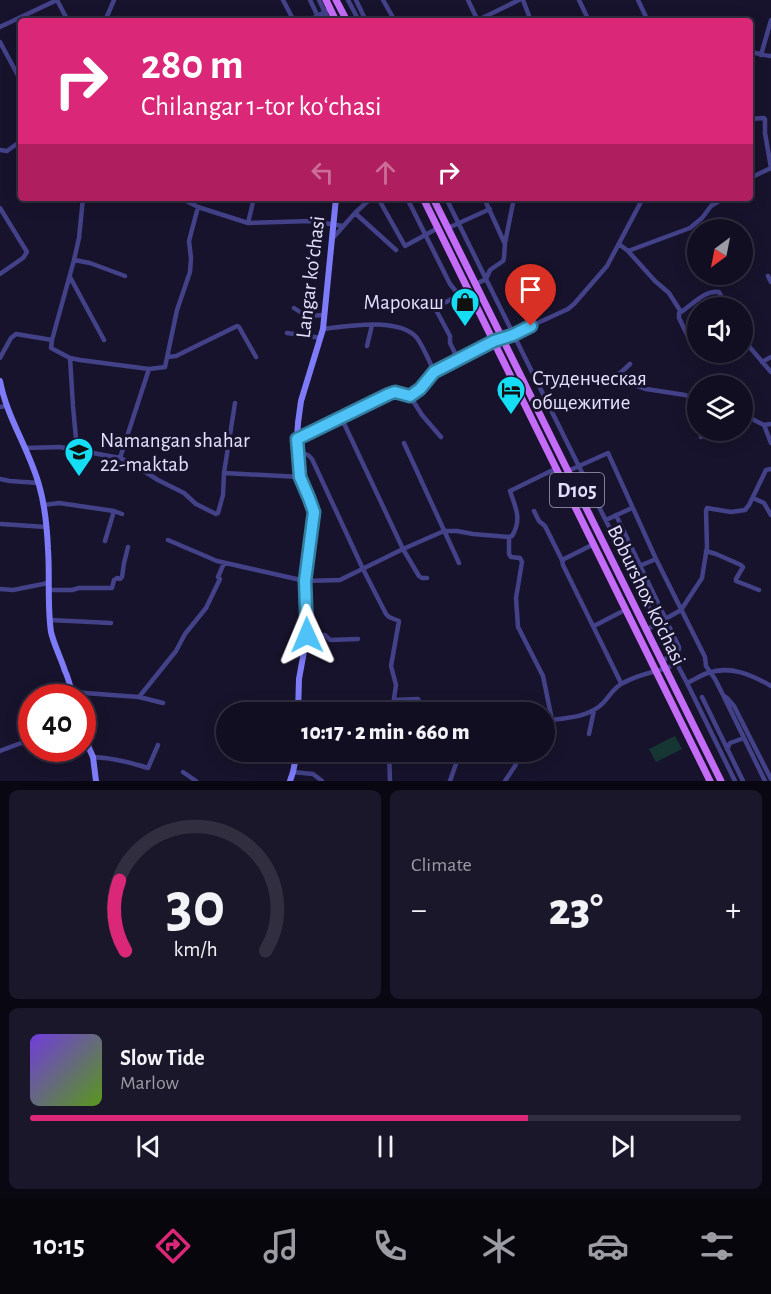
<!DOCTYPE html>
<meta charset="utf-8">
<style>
:root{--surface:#110e21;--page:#1a172a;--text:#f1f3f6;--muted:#9c9ca5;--line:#302e3f;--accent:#db2777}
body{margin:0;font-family:"Alegreya Sans",sans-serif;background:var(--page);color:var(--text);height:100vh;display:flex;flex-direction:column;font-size:22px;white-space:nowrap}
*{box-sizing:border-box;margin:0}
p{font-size:20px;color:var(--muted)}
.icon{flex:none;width:33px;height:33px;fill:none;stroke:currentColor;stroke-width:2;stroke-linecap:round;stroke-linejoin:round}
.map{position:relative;height:781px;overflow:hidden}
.side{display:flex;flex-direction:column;gap:9px;padding:9px;background:#090812;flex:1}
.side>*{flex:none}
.top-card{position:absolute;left:18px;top:18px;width:735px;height:183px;border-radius:6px;box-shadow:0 3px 15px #0003,0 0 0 2px var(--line);background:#db2777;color:#fff;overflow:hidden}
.needle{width:39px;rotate:212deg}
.buttons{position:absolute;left:687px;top:219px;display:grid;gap:12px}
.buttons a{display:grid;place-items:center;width:66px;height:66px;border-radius:50%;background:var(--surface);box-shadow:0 3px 15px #0003,0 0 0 2px var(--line);font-size:30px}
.speed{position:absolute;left:18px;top:684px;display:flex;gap:12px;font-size:30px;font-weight:700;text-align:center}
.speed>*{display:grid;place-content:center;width:78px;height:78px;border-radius:50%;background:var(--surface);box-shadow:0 3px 15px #0003,0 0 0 2px var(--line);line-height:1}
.speed .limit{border:9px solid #d22;background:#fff;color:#111}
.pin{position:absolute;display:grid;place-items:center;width:51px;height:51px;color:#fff;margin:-62px -26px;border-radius:50% 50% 50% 0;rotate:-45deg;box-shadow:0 0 6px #0007}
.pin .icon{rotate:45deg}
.me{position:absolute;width:66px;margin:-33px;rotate:359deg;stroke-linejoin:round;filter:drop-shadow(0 0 4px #0008)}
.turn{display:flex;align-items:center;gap:21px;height:126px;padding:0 24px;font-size:27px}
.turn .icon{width:78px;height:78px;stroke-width:2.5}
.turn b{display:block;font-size:42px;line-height:51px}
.lanes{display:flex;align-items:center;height:57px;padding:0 24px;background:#0003;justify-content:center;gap:30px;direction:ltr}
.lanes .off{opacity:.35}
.big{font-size:45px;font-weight:800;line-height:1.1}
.side .card{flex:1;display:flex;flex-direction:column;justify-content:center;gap:9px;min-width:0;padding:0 21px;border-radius:9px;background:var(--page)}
.side .dial{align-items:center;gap:0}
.dial svg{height:156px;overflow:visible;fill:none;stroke:var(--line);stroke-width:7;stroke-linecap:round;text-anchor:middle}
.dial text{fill:var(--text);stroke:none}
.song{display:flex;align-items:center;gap:18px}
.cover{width:72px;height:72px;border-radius:9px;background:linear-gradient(135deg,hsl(260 70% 55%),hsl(90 70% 35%))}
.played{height:6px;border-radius:3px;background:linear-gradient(90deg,var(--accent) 70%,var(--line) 70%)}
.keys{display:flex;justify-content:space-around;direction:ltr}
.heat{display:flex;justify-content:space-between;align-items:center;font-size:33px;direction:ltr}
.side .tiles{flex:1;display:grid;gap:9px;grid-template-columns:1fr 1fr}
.card:last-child{grid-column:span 2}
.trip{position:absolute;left:216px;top:702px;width:339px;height:60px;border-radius:30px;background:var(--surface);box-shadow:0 3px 15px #0003,0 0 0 2px var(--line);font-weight:800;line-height:60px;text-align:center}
.dock{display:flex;height:96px;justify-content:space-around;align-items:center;background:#07060d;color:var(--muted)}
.dock .icon{width:42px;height:42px}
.dock .on{color:var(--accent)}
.dock b{font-size:27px;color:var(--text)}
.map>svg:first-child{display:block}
</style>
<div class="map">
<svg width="771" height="781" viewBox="0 0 771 781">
<rect width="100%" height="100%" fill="#17132c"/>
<path fill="#163634" d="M675 736 682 749 656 762 649 749Z"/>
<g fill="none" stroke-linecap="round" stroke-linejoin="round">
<path stroke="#434188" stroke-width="4.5" d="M57 0 68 21
M283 0 294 21
M310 0 320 21
M319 0 329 21
M348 0 359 21
M356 0 366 21
M383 0 395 21
M468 0 478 21
M523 0 531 21
M579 0 589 21
M638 0 648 21
M105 21 114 0
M308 21 330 9
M476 21 519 0
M0 27 57 0
M0 42 21 81
M750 52C755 52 764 56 771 56
M761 55 771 20
M750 119 764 118 765 119V133L771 168
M0 150 7 151 21 141
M750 178 771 168
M181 198 198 207 248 223 311 221 343 226
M378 198 405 246 438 228
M407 198 450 284 459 295 435 308 450 336V343L458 359
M446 198 486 279 476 284
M484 198 504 242
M514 198 505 243 504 258 503 261 490 270 486 279 677 664
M0 208 27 252 23 258 0 274
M355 213 396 250
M248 223 254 198
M448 228 490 209
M332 239 355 213 371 198
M619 244 628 251 655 281 669 293 681 312 679 313V318L695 351
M628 251 690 228 702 218 711 206 724 198
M74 260 90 263 125 276
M768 276 771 282
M70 277 104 340
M294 308 306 316 324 315
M681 312C692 305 706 289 719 292L727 308
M323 329C348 326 399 317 417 338 424 348 429 361 434 371
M287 333 321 338
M742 336 747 344 771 372
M52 340 51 348 70 358 80 360 149 369 165 367 177 310 190 272 191 258 189 241 198 207
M367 346 372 325
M168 357 176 356 237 326 239 327 256 357
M0 358 11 338 16 334 52 340 74 260 79 238 83 198
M70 358 73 406 77 450
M762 362 771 357
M630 364 617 376 616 379 646 389 685 395 698 400
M410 396 422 415 441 437
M0 407 6 406
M742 414 764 425
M341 417 403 549 419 576 422 578H427
M771 424 764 425 771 443
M701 430V437
M297 439 389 394 395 392 410 396C419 389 425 379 434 371 478 349 523 330 568 309L574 304 607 266 643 198
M404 443 459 563
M25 448 60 447 120 458 131 463 158 480 184 493 196 504 216 514 218 513 223 495 224 473 300 477
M298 451 308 455 312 459 363 569 386 614 389 617 399 621 391 666 396 685 392 712
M120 458 149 369
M568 471 608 453 656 559 705 657 706 666 715 679 723 695 727 698 734 706 771 779
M224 473 235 403
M0 479 10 481 39 483
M753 498 764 503 771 515
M44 505 59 503 114 511 105 541
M114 511 122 514
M534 511 539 521 545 526 562 560 563 565 621 683
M616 515 679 647V649L677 653 661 661
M606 520 632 508
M1 524 46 527
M509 537V554L511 557 520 558 522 562 516 598 518 627 543 676 552 720
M168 540 217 561 305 581 340 580 403 549 444 531H457L473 534 509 537 512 536C522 520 516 508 510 491L557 468
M706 551 716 554 741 565 743 567 736 579V581L759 590
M562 560 594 544
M630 570 656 559
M0 589 13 590 48 583
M48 590H72L79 588H112L114 580 117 578 120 579 122 577 124 563 128 547
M50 620 111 623
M594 626 621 612
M646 630 681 610 702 578 707 547 706 511 707 508 731 512 745 510 749 505 766 470 771 469
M307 635H325L330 640 358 639
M687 683 735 781
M71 692 139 697 163 703
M139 697 176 651 185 634 206 608 220 579 218 577 224 563
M702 697 743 781
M724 697 744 738
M394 700 418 699 422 706 432 711
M544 721C563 718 589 718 603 703 609 697 614 687 623 683 640 673 659 672 677 664L687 683C694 680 701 675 708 673 730 665 752 675 771 686
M589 734 594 710
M727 749 730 743 744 738 765 781
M0 751 32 739
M389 752 390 781
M93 757C112 758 130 762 148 768L158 745
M183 772 196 781
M293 772 313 774 322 781
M450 781 459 755
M505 781 515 766 521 752"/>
<path stroke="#7e7bf9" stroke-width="6" d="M0 381C7 418 29 449 39 485 45 505 47 527 48 549 50 576 47 604 51 632 54 645 61 658 65 671 69 679 71 689 73 698
M298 712 299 679 308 629 305 581 313 512 310 498 300 477 297 439 298 423 301 401 323 329 336 198
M82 732 93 757 96 781
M290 781 293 772 297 752"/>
<path stroke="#c46cf8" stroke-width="7" d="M326 0 336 21
M336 0 347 21
M423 198 710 781
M433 198 721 781"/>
</g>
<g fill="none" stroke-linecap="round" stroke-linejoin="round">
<g stroke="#337fa1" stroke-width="15">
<path id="route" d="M307 635 305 581 314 512 309 498 300 477 297 439 389 394 395 392 410 396 420 389 434 372 494 341 513 335 531 326"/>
</g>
<use href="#route" stroke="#4fc3f7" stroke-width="10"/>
</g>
<defs>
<g id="shop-pin" transform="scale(1.5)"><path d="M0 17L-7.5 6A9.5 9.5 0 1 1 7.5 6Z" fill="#15ddf4" stroke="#17132c"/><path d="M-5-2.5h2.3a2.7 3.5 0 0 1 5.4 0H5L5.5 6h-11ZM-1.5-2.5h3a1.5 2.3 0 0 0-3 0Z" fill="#111"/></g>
<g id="hotel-pin" transform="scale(1.5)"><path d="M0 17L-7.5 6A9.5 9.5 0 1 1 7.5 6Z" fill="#15ddf4" stroke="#17132c"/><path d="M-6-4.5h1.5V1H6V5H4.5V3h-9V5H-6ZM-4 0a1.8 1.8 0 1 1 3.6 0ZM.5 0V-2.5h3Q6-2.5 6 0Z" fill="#111"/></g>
<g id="school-pin" transform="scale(1.5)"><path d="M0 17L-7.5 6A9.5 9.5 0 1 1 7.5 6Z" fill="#15ddf4" stroke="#17132c"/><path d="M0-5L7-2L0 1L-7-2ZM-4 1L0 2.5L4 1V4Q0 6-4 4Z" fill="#111"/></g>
</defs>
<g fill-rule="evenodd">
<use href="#shop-pin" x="465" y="302"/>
<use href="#hotel-pin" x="511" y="390"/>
<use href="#school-pin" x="79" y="452"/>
</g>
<g text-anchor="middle" stroke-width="6" stroke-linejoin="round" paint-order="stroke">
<rect fill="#17132c" stroke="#a6a2bf" stroke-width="1.5" x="550" y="473" width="54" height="34" rx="4.5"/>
<g font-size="20" font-weight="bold" fill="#e3dffe">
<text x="577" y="497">D105</text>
</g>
<g font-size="21" fill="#e3dffe" stroke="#17132c">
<text transform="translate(310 277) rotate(-83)" y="7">Langar koʻchasi</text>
<text transform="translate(647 595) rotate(64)" y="7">Boburshox ko'chasi</text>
</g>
<g font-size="21" fill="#e3dffe" stroke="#17132c" text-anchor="start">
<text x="444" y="309" text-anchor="end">Марокаш</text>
<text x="532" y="385">Студенческая<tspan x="532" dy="24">общежитие</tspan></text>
<text x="100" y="447">Namangan shahar<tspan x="100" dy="24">22-maktab</tspan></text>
</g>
</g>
</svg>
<div class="buttons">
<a><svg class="needle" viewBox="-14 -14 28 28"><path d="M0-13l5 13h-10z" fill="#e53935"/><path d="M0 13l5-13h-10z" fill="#9c9ca5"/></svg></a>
<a><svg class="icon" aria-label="sound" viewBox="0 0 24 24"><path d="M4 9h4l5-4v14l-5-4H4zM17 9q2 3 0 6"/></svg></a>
<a><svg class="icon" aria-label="layers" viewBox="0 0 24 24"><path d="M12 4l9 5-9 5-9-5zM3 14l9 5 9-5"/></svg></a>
</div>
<div class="speed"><div class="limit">40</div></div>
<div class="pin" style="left:531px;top:326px;background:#d93025"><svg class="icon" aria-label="arrive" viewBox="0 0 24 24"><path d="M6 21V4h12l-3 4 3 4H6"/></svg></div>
<svg class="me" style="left:307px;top:635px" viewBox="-20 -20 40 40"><path d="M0-17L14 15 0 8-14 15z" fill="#4fc3f7" stroke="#fff" stroke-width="4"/></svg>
<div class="trip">10:17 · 2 min · 660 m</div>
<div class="top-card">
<div class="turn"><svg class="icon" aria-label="right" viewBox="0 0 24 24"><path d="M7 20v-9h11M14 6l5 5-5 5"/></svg><div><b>280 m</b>Chilangar 1-tor koʻchasi</div></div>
<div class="lanes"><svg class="icon off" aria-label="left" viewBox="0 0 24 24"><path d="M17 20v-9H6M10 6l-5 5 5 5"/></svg><svg class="icon off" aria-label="ahead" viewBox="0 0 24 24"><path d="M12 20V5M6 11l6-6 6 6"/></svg><svg class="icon" aria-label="right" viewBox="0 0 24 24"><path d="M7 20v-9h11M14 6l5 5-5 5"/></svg></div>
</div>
</div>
<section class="side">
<div class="tiles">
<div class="card dial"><svg viewBox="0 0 100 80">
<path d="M14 69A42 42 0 1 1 86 69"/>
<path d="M14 69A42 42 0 0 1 11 33" stroke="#db2777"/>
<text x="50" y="56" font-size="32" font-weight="700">30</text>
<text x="50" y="72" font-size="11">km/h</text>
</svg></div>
<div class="card"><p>Climate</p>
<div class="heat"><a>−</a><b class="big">23°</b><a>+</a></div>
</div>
<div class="card">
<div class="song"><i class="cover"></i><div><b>Slow Tide</b><p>Marlow</p></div></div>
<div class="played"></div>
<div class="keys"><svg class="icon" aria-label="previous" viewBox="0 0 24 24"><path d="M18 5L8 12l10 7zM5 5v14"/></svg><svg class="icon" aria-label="pause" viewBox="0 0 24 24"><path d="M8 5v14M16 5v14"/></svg><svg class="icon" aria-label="next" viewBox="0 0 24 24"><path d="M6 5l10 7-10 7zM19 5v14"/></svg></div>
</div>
</div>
</section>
<nav class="dock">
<b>10:15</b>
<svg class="icon on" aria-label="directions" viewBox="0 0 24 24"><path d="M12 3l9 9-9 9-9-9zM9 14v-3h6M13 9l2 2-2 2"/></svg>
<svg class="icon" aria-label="music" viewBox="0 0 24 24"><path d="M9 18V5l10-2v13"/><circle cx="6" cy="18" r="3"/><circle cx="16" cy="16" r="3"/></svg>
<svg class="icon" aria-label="phone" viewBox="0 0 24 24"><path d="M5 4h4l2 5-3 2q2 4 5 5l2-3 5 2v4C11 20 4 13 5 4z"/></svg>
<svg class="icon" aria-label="climate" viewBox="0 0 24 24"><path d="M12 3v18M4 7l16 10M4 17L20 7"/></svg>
<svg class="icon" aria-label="car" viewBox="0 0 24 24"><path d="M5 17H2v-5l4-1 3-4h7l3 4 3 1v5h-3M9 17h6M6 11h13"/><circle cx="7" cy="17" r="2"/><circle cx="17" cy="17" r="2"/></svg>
<svg class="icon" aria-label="filters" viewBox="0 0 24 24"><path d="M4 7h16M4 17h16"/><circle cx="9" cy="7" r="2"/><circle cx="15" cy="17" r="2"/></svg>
</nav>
